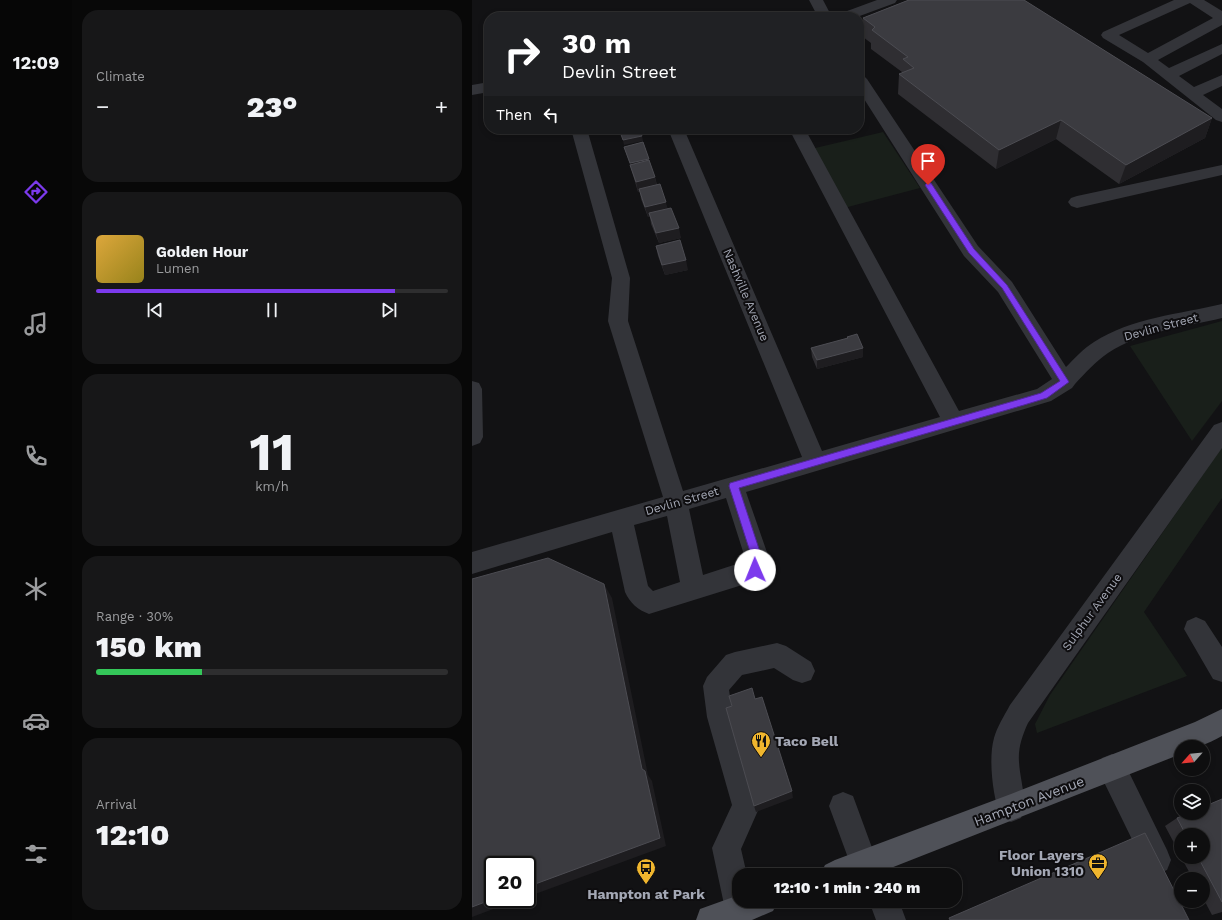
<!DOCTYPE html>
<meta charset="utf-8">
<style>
:root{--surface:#0e0e0f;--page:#171718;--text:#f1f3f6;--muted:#9b9c9e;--line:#2e2e2f;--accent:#7c3aed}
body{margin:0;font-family:"Work Sans",sans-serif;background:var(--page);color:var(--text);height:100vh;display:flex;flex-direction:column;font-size:15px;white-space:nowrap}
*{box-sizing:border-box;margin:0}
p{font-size:13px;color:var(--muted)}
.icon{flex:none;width:22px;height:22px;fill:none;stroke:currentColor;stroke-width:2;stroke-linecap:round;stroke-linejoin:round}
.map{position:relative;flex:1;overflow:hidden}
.side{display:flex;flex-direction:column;gap:10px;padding:10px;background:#080808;width:400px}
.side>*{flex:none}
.top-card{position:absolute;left:12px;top:12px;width:380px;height:122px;border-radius:16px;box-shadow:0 2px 6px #0003,0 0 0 1px var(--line);background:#202124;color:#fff;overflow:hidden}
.needle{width:26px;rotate:243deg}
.tools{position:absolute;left:702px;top:740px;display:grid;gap:8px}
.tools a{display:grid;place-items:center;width:36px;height:36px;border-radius:50%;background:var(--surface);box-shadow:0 2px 6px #0003,0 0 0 1px var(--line);font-size:20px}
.speed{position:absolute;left:12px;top:856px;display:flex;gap:8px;font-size:20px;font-weight:700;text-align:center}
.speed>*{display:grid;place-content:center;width:52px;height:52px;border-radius:50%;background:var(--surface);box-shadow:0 2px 6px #0003,0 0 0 1px var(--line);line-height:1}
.speed .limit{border:2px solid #111;border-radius:6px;background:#fff;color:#111}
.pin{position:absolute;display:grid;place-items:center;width:34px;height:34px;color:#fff;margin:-41px -17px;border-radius:50% 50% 50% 0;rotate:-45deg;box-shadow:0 0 4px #0007}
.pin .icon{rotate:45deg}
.me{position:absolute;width:44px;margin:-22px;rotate:359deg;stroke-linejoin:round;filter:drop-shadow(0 0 3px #0008)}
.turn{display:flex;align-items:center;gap:14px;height:84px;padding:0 12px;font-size:18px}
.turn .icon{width:52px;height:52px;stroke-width:2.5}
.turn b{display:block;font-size:28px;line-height:34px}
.then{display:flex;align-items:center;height:38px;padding:0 12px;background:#0003;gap:8px;font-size:15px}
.big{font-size:30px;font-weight:800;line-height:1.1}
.side .card{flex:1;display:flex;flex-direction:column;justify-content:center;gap:6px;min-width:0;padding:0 14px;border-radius:16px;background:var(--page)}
.side .dial{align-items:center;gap:0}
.dial b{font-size:52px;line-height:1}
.song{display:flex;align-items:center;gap:12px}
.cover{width:48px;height:48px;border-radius:6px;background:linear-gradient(135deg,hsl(40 70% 55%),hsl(50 70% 35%))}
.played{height:4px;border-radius:2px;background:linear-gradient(90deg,var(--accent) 85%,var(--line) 85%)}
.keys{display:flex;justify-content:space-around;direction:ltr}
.heat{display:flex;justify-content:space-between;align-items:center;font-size:22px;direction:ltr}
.charge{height:6px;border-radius:3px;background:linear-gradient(90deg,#34c759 30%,var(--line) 0)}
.trip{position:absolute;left:260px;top:868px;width:230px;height:40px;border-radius:16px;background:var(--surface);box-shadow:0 2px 6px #0003,0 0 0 1px var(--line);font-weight:800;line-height:40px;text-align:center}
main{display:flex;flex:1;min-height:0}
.menu{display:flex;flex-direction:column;width:72px;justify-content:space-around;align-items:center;background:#060606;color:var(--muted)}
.menu .icon{width:28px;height:28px}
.menu .current{color:var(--accent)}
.menu b{font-size:18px;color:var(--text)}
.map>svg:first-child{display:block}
</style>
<main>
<nav class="menu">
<b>12:09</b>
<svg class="icon current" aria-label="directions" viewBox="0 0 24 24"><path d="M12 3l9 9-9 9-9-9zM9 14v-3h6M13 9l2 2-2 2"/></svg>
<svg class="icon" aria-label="music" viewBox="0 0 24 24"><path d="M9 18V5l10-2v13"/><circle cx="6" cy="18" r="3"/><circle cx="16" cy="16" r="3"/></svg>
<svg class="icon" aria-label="phone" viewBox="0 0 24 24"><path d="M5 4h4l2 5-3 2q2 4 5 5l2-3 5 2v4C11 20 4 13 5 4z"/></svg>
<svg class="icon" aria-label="climate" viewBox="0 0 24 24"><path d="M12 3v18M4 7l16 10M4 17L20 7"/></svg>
<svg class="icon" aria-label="car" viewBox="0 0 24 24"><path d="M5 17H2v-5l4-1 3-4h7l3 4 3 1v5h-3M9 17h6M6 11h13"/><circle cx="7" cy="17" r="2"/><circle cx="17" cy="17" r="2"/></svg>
<svg class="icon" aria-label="filters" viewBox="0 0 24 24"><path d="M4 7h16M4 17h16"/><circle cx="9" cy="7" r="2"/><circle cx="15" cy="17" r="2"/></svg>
</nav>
<section class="side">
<div class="card"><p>Climate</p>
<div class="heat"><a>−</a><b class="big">23°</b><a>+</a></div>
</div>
<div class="card">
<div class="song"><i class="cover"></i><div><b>Golden Hour</b><p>Lumen</p></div></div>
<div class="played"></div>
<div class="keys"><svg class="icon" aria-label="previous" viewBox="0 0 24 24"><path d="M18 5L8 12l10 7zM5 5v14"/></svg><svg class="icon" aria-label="pause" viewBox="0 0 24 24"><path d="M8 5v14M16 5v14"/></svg><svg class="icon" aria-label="next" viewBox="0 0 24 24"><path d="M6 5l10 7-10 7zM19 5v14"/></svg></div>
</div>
<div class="card dial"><b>11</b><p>km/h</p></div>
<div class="card"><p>Range · 30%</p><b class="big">150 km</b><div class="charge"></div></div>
<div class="card"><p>Arrival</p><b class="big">12:10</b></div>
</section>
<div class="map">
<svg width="750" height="920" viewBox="0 0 750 920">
<rect width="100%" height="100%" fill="#121214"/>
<path fill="#191f1a" d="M411 132 448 188 372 208 339 149Z
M750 321V401L720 441 658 346Z
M750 447V498L672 612 715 676 565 733 563 724 578 695Z"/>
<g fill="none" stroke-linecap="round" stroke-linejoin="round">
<path fill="#333439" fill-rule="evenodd" d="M337 0H351L360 17H346Z
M405 0H425L423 3 385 17H365L367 14Z
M702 0H732L750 11V25L686 60 697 68 750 44V54L707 76 722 87 750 75V86L731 95 750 109V122L744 120 671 62 631 38 629 35 631 32ZM718 3 741 18 676 53 647 35Z
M387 74 392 76 395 79 506 246 540 282 594 367C603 358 611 349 622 342 659 318 708 314 750 304V318C712 327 670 331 636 353 624 361 613 373 603 384L600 388 579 401 274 492 298 561 291 578 283 581 177 614C166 610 158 603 153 592L140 532 0 574V552L191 497 136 321 140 278 99 129H115L158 278 156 321 211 491 330 457 196 129H212L350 451 468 417 317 129H333L487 411 565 389 580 379 526 292 492 256 387 91ZM254 498 274 561 231 575 217 509ZM195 516 208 582 181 591 176 586 162 525Z
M17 82V92L0 95V85Z
M750 165V175L605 208 599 206 596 202 599 198 605 196Z
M0 381 7 383 10 389 11 437 8 443 0 446Z
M750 422V448L556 723C550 736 546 748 547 762 548 781 556 800 549 818L539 822 529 818C521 799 516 759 522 738 525 727 532 716 538 705L742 425Z
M724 617 733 621 750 647V682L741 679 712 629 715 621Z
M305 643 314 646 339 662 343 671 339 680 330 683 321 680 302 668 270 675 257 690 261 717 288 806 269 849 275 875H267V901H281L283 909 279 920H259L253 909 240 848 260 805 235 717 231 686 235 677 254 655 263 652Z
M640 754 650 758 695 850 699 860 695 870 685 874 675 870 630 778 626 768 630 758Z
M371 792 381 796 406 864 402 874 400 875 382 874 357 806 361 796Z
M397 901H427L434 920H404Z"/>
<path fill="#4f5158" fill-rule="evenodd" d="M750 709V736C734 745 727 747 709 747V754L401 875H348L353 865 363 860 539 794 723 722Z
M267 895V901H306L301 911 280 920H224L228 909Z"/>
</g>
<path fill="#2f2e32" d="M436 0H552L740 118 733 138 647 184 584 139 524 169 426 94 427 74 430 73V72L399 49V43L391 37V18Z
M171 142 183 177 185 185 209 238 187 243 179 224 178 217H176L169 199 168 192H166L161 175 158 165 152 147Z
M184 246 216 270 193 275 186 256Z
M375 337 391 348V357L345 369 340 357 339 348 375 339Z
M750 799V912L740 915 731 898V879H721L709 857H731V835H709V856L693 826 705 818Z"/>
<path fill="#1e1d20" d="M740 118 733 138 647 184 654 165Z
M589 120 584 139 524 169 527 150Z
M170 136 171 141 152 145 151 140Z
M177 159 178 164 160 168 158 163Z
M183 177 185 187 167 189 168 192H166L164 182Z
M194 202 196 213H177L178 217H176L173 207Z
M207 228 209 238 187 243 184 233Z
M214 260 216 270 193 275 190 265Z
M391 348V357L345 369V360Z
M132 584 140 598 176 775 180 781 194 846 55 897V887Z
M320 791 321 798 284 812 282 806Z
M21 899H48L0 917V907Z"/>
<path fill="#3b3b40" stroke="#4c4c52" d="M437 0H552L740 118 654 165 589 120 527 150 427 74 442 68 431 59 436 57 400 30 403 27 391 18Z
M147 129H167L170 136 151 140Z
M171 142 177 159 158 163 152 147Z
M177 160 183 177 164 182 158 165Z
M188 184 194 202 173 207 167 189Z
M199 208 207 228 184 233 177 213Z
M208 240 214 260 190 265 184 246Z
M385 334 391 348 345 360 339 348 376 338 375 337Z
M76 558 132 584 170 769 173 771 188 838 55 887V865H21V899L0 907V579Z
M280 688 283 699 290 697 320 791 282 806 254 708 260 706 257 696Z
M750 799V902L726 857H731V835H714L705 818 717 813H731V807Z
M673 833 717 920H478L477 918Z"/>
<path fill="#7c3aed" stroke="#51269a" d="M456 182 459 183 502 249 535 285 597 382 575 398 552 405 267 488 291 561 286 573 283 574 279 573 278 570 281 561 257 486 258 483 552 398 569 393 588 381 530 288 497 253 453 185Z"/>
<defs>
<g id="restaurant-pin" transform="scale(1)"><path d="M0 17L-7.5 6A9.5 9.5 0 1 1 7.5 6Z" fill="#f0b62e" stroke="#0e0d0f"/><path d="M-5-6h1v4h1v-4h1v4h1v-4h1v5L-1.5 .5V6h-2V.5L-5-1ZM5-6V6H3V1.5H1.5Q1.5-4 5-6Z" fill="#111"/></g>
<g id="office-pin" transform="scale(1)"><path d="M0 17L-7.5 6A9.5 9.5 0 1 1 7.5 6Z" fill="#f0b62e" stroke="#0e0d0f"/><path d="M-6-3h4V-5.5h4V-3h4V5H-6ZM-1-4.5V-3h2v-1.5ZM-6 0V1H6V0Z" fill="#111"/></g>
<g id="bus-pin" transform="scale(1)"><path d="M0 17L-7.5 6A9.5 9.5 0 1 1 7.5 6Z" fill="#f0b62e" stroke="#0e0d0f"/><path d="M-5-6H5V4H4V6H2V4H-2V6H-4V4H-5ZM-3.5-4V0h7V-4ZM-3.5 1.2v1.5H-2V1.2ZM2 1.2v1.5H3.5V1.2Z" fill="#111"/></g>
</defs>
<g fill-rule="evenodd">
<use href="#restaurant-pin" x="289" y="741"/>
<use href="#office-pin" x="626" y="863"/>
<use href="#bus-pin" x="174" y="868"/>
</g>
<g text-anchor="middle" stroke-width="4" stroke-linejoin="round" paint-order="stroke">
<g font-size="12" fill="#a4a8b5" stroke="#0e0d0f">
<text transform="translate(274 295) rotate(67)" y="4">Nashville Avenue</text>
<text transform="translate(689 327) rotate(-15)" y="4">Devlin Street</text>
<text transform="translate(210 501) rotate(-16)" y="4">Devlin Street</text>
<text transform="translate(620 612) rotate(-54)" y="4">Sulphur Avenue</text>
</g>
<g font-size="14" font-weight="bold" fill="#a4a8b5" stroke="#0e0d0f" text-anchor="start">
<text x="303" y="746">Taco Bell</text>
<text x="612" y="860" text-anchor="end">Floor Layers<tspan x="612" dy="16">Union 1310</tspan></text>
<text x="174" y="899" text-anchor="middle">Hampton at Park</text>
</g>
<g font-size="14" fill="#a4a8b5" stroke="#0e0d0f">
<text transform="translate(557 801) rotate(-21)" y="5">Hampton Avenue</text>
</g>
</g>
</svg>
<div class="tools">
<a><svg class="needle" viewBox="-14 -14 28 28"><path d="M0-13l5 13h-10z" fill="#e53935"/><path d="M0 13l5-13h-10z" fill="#9b9c9e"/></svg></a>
<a><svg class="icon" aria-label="layers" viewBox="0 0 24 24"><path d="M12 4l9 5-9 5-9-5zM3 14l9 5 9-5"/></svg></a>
<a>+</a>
<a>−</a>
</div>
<div class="speed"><div class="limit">20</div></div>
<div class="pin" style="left:456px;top:185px;background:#d93025"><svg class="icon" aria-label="arrive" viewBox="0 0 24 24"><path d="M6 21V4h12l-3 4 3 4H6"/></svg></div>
<svg class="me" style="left:283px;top:570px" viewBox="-20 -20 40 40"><circle r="19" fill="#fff"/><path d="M0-13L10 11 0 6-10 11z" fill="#7c3aed"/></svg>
<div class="trip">12:10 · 1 min · 240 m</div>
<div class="top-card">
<div class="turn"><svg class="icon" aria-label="right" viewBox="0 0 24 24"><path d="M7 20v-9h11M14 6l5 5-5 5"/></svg><div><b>30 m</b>Devlin Street</div></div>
<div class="then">Then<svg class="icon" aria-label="left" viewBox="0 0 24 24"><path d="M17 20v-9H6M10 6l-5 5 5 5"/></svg></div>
</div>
</div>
</main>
